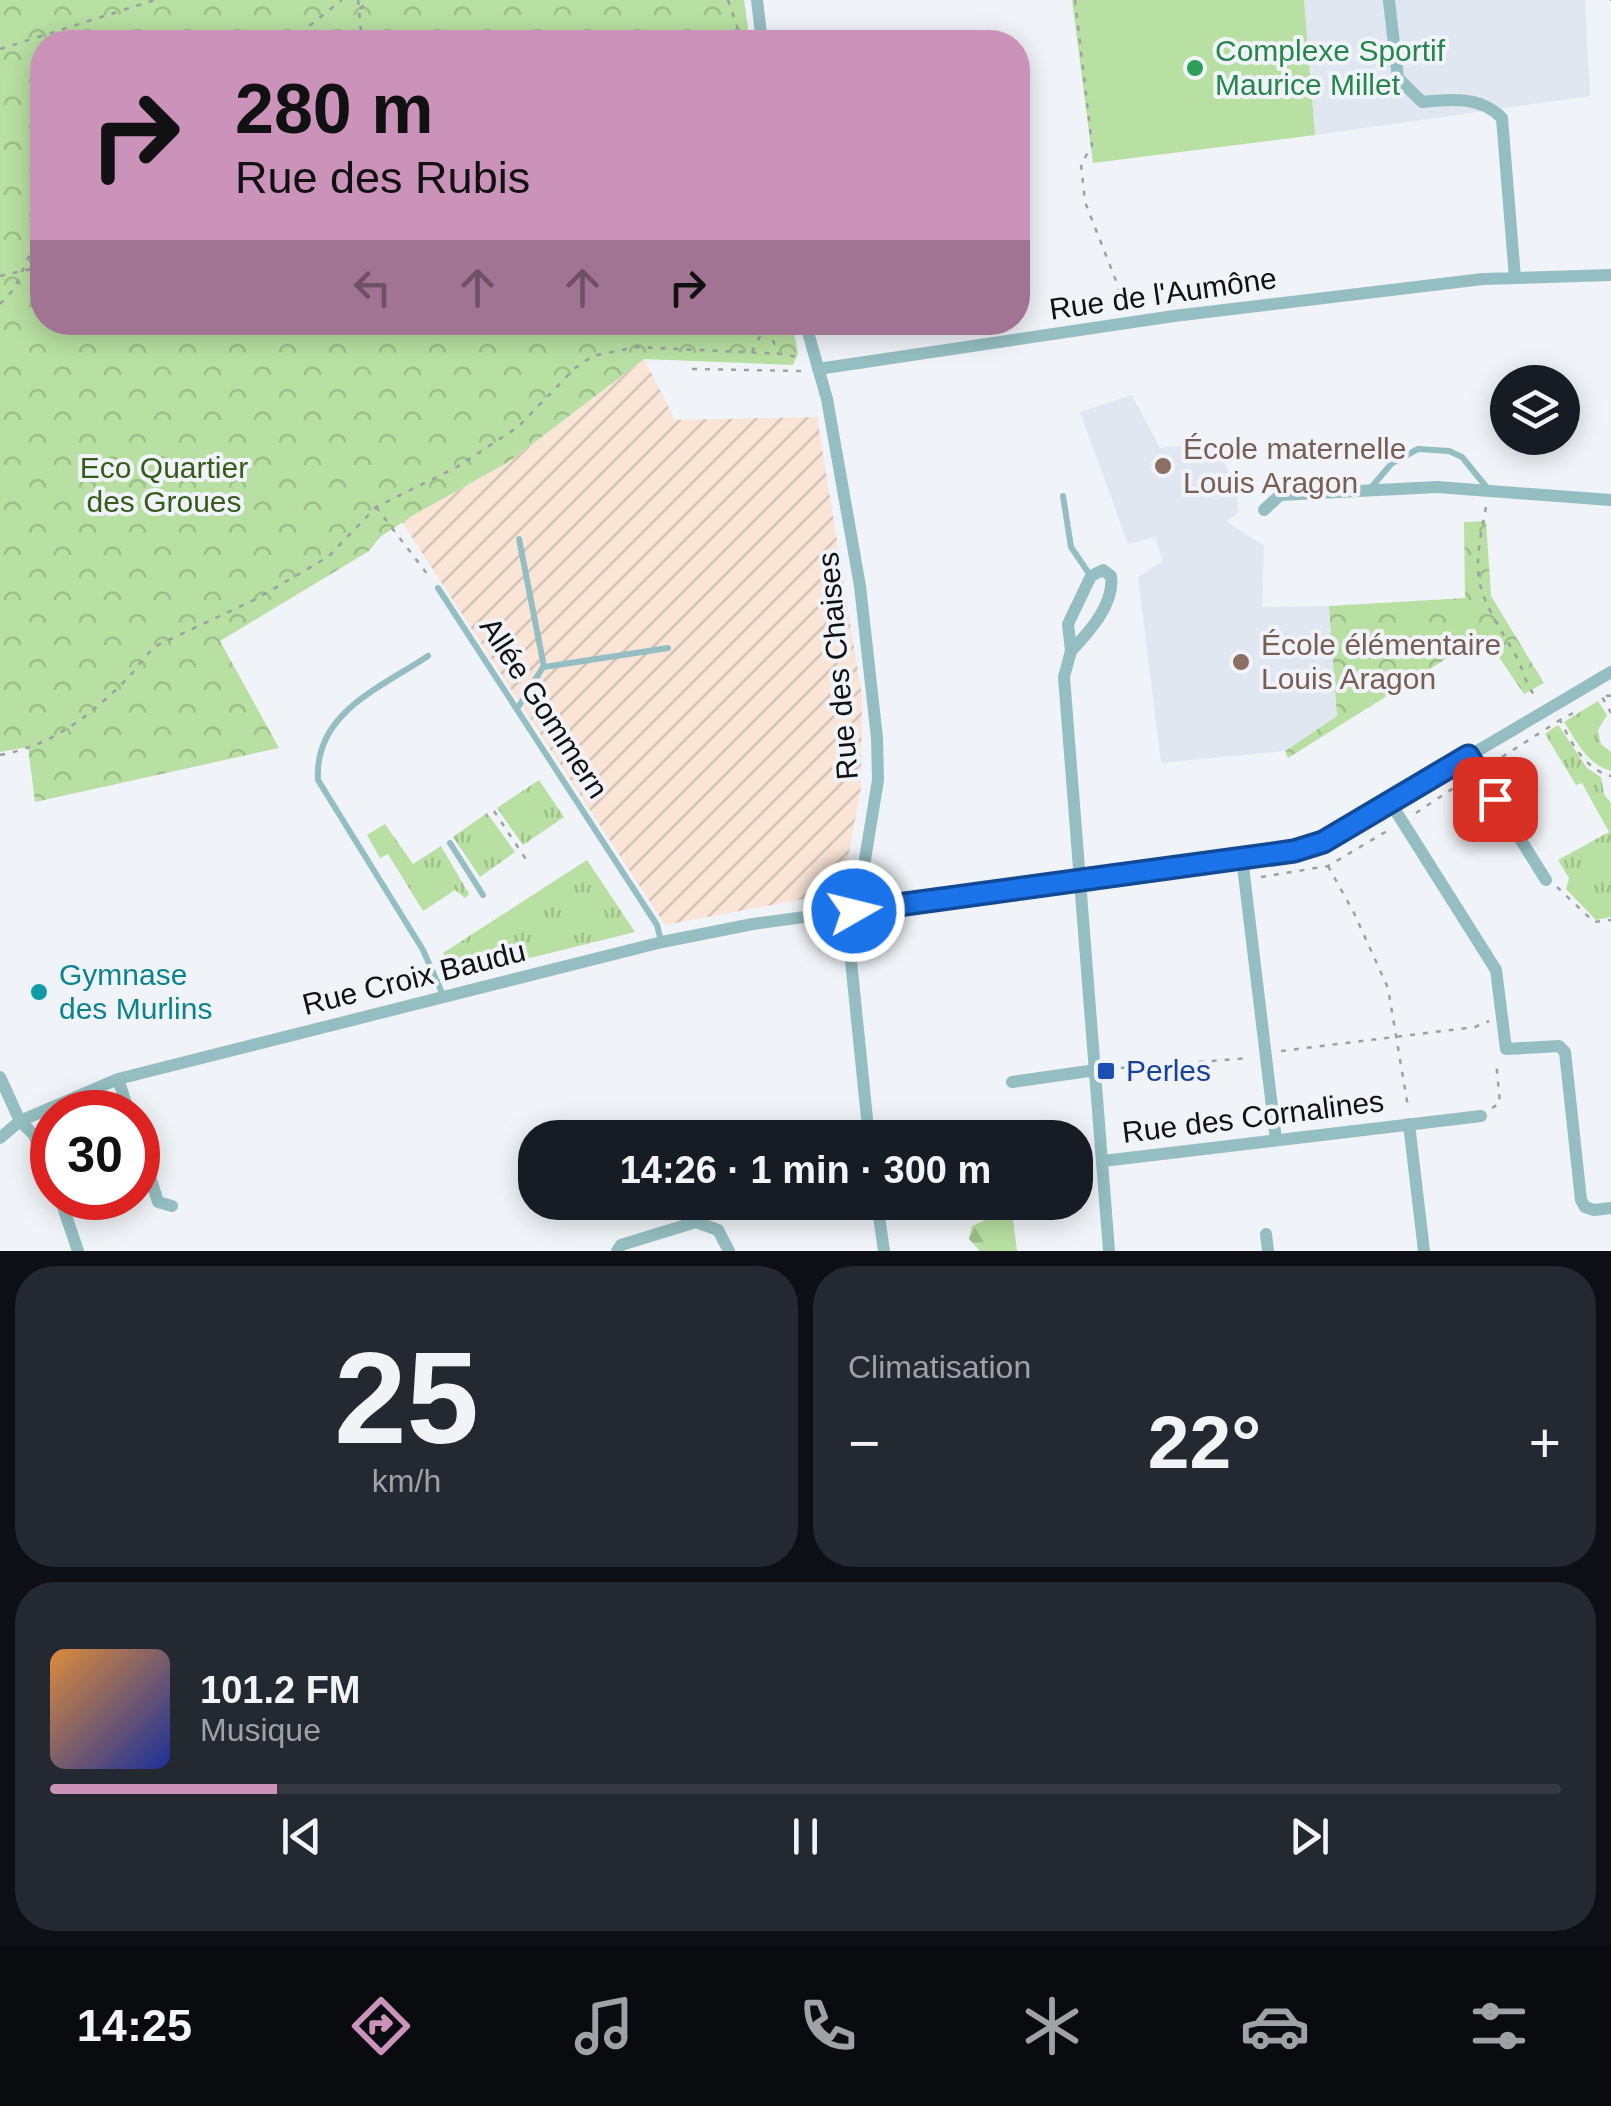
<!DOCTYPE html>
<html lang="fr">
<meta charset="utf-8">
<style>
:root{--surface:#171b24;--page:#242831;--text:#f1f3f6;--muted:#9ea1a6;--line:#363941;--accent:#cb92ba}
body{margin:0;font-family:Helvetica,sans-serif;background:var(--page);color:var(--text);height:100vh;display:flex;flex-direction:column;font-size:38px;white-space:nowrap}
*{box-sizing:border-box;margin:0}
p{font-size:32px;color:var(--muted)}
.icon{flex:none;width:55px;height:55px;fill:none;stroke:currentColor;stroke-width:2;stroke-linecap:round;stroke-linejoin:round}
.map{position:relative;height:1251px;overflow:hidden}
.side{display:flex;flex-direction:column;gap:15px;padding:15px;background:#0d0f14;flex:1}
.side>*{flex:none}
.top-card{position:absolute;left:30px;top:30px;width:1000px;height:305px;border-radius:40px;box-shadow:0 5px 25px #0003;background:#cb92ba;color:#111;overflow:hidden}
.tools{position:absolute;left:1490px;top:365px;display:grid;gap:20px}
.tools a{display:grid;place-items:center;width:90px;height:90px;border-radius:50%;background:var(--surface);box-shadow:0 5px 25px #0003;font-size:50px}
.speed{position:absolute;left:30px;top:1090px;display:flex;gap:20px;font-size:50px;font-weight:700;text-align:center}
.speed>*{display:grid;place-content:center;width:130px;height:130px;border-radius:50%;background:var(--surface);box-shadow:0 5px 25px #0003;line-height:1}
.speed .limit{border:15px solid #d22;background:#fff;color:#111}
.pin{position:absolute;display:grid;place-items:center;width:85px;height:85px;color:#fff;margin:-42px;border-radius:20px;box-shadow:0 5px 15px #0006}
.me{position:absolute;width:110px;margin:-55px;rotate:82deg;stroke-linejoin:round;filter:drop-shadow(0 0 8px #0008)}
.turn{display:flex;align-items:center;gap:35px;height:210px;padding:0 40px;font-size:45px}
.turn .icon{width:130px;height:130px;stroke-width:2.5}
.turn b{display:block;font-size:70px;line-height:85px}
.lanes{display:flex;align-items:center;height:95px;padding:0 40px;background:#0003;justify-content:center;gap:50px;direction:ltr}
.lanes .off{opacity:.35}
.big{font-size:75px;font-weight:600;line-height:1.1}
.side .tile{flex:1;display:flex;flex-direction:column;justify-content:center;gap:15px;min-width:0;padding:0 35px;border-radius:40px;background:var(--page)}
.side .dial{align-items:center;gap:0}
.dial b{font-size:130px;line-height:1}
.song{display:flex;align-items:center;gap:30px}
.cover{width:120px;height:120px;border-radius:15px;background:linear-gradient(135deg,hsl(30 70% 55%),hsl(230 70% 35%))}
.played{height:10px;border-radius:5px;background:linear-gradient(90deg,var(--accent) 15%,var(--line) 15%)}
.keys{display:flex;justify-content:space-around;direction:ltr}
.heat{display:flex;justify-content:space-between;align-items:center;font-size:55px;direction:ltr}
.side .tiles{flex:1;display:grid;gap:15px;grid-template-columns:1fr 1fr}
.tile:last-child{grid-column:span 2}
.trip{position:absolute;left:518px;top:1120px;width:575px;height:100px;border-radius:40px;background:var(--surface);box-shadow:0 5px 25px #0003;font-weight:600;line-height:100px;text-align:center}
.menu{display:flex;height:160px;justify-content:space-around;align-items:center;background:#090b0e;color:var(--muted)}
.menu .icon{width:70px;height:70px}
.menu .selected{color:var(--accent)}
.menu b{font-size:45px;color:var(--text)}
.map>svg:first-child{display:block}
</style>
<div class="map">
<svg width="1611" height="1251" viewBox="0 0 1611 1251">
<defs>
<pattern id="industrial-furrows" width="10" height="10" patternUnits="userSpaceOnUse" patternTransform="scale(2.5)"><rect width="10" height="10" fill="#f9e4d6"/><path d="M-1 1l2-2M0 10L10 0M9 11l2-2" fill="none" stroke="#d4c3b7"/></pattern>
<pattern id="grass-tufts" width="24" height="20" patternUnits="userSpaceOnUse" patternTransform="scale(2.5)"><rect width="24" height="20" fill="#b8e0a2"/><path d="M3 7l-1-3M5 7V3M7 7l1-3M15 17l-1-3M17 17v-4M19 17l1-3" fill="none" stroke="#9dbf8a"/></pattern>
<pattern id="forest-firs" width="22" height="20" patternUnits="userSpaceOnUse" patternTransform="scale(2.5)"><rect width="22" height="20" fill="#b8e0a2"/><path d="M5 1l3.5 6h-7zM16 11l3.5 6h-7z" fill="#9dbf8a"/></pattern>
<pattern id="park-crowns" width="20" height="18" patternUnits="userSpaceOnUse" patternTransform="scale(2.5)"><rect width="20" height="18" fill="#b8e0a2"/><path d="M2 6a3 3 0 1 1 6 0M12 15a3 3 0 1 1 6 0" fill="none" stroke="#9dbf8a"/></pattern>
</defs>
<rect width="100%" height="100%" fill="#f0f3f7"/>
<path fill="#e0e7f1" d="M1304 0H1585L1590 96 1315 135Z
M1132 395 1160 448 1213 443 1236 484 1238 513 1226 521 1264 546 1262 607 1329 606 1337 716 1285 751 1161 763 1138 577 1163 561 1155 537 1128 544 1080 412Z"/>
<path fill="url(#industrial-furrows)" d="M644 359 675 420 817 417 862 696 861 787 845 874 819 896 665 925 402 522 510 461Z"/>
<path fill="url(#grass-tufts)" d="M1598 701 1607 715 1598 730 1601 744 1611 752V771C1587 764 1577 742 1564 722Z
M1556 726H1559L1587 768 1601 777 1604 794 1611 803V917L1596 920 1566 889 1569 878 1558 860 1609 832 1582 783 1576 785 1545 734Z
M539 780 564 817 523 845 497 808Z
M487 813 515 852 480 877 453 837Z
M385 824 413 864 441 846 469 894 465 898 455 890 423 911 388 854 380 858 367 835Z
M587 860 635 932 457 976 443 953Z"/>
<path fill="url(#forest-firs)" d="M983 1203H1011L1017 1251H980L969 1239 972 1226 988 1219Z"/>
<path fill="url(#park-crowns)" d="M0 0H744L750 42H42V322L792 323 798 353 793 365 644 359 510 461 412 516 380 537 369 551 220 641 279 748 35 802 28 747 0 752Z
M1486 521 1491 596 1544 683 1524 694 1484 635 1288 758 1285 751 1337 716 1329 606 1465 598 1464 522Z"/>
<path fill="#b8e0a2" d="M1072 0H1304L1315 135 1093 163Z"/>
<g fill="none" stroke-linecap="round" stroke-linejoin="round">
<path stroke="#9ea1a3" stroke-width="2.5" stroke-dasharray="5 8" stroke-linecap="butt" d="M358 0 362 42
M728 0 739 32 738 42
M1075 0 1092 146 1081 164 1085 202 1126 306
M1611 0V1
M360 9 369 0
M289 42 342 0
M0 49 155 0
M0 276 31 269 42 258
M0 304 14 289 42 228
M768 328 778 353
M752 352 767 322
M692 369 802 371
M376 507 431 579
M1486 507C1470 585 1477 589 1516 656 1524 670 1525 686 1537 698
M1611 696 1601 695 1611 713
M1573 713 1560 720C1571 743 1586 770 1611 776
M0 755C53 745 88 717 126 680 138 668 144 655 158 645L256 599 328 557 376 507 457 467 518 427 575 368 593 356 636 347 784 354 801 358
M1491 764 1560 720
M494 811 529 864
M1416 813 1467 779
M1328 866 1354 913 1388 988 1408 1107
M1261 877 1328 866 1392 828
M1557 887 1594 922 1611 920
M1281 1051 1475 1027 1489 1021
M1108 1069 1249 1058
M1492 1108 1500 1103 1496 1061"/>
<path stroke="#94bec1" stroke-width="6" d="M1369 490 1392 463 1418 449 1449 451 1462 457 1488 489
M1063 496 1071 547 1090 575
M519 539 544 667 668 648
M438 588 657 925 661 941
M428 656C380 688 314 713 318 780L423 950 443 995
M517 709 543 667
M450 843 483 895"/>
<path stroke="#94bec1" stroke-width="12" d="M757 0 762 42
M1389 1 1398 78 1422 102C1452 99 1480 96 1502 118L1515 278
M805 322 827 399 860 586 877 738 878 780 850 951 869 1138
M818 369 1174 316 1483 279 1611 275
M1264 510 1280 495 1437 487 1611 500
M1071 651C1089 632 1115 604 1111 576L1103 570 1091 576 1068 624 1071 651 1064 677 1109 1251
M1468 756 1546 880
M1390 802 1496 970 1506 1049 1559 1046 1565 1052 1581 1200 1585 1207 1594 1210 1611 1208
M1242 858 1276 1140
M0 1077 20 1121 34 1135 52 1180
M118 1079 129 1112
M1012 1082 1096 1070
M1409 1124 1424 1251
M0 1138 20 1121 118 1079 662 942 753 924 1295 851 1323 842 1611 672
M138 1138 158 1202 172 1206
M1103 1161 1481 1116
M60 1198 78 1251
M877 1202 884 1251
M1266 1234 1268 1251
M617 1251 621 1245 696 1222 718 1230 729 1251"/>
</g>
<g fill="none" stroke-linecap="round" stroke-linejoin="round">
<g stroke="#114b97" stroke-width="25">
<path id="route" d="M854 911 1294 851 1323 842 1468 756 1495 799"/>
</g>
<use href="#route" stroke="#1a73e8" stroke-width="18"/>
</g>
<circle fill="#2e9e5b" stroke="#f0f3f7" stroke-width="4" cx="1195" cy="68" r="10"/>
<g fill="#8d6e63" stroke="#f0f3f7" stroke-width="4">
<circle cx="1163" cy="466" r="10"/>
<circle cx="1241" cy="662" r="10"/>
</g>
<circle fill="#0f9aa8" stroke="#f0f3f7" stroke-width="4" cx="39" cy="992" r="10"/>
<rect fill="#1a4fb4" stroke="#f0f3f7" stroke-width="4" x="1096" y="1061" width="20" height="20" rx="5"/>
<g text-anchor="middle" stroke-width="8" stroke-linejoin="round" paint-order="stroke">
<g font-size="30" fill="#27864d" stroke="#f0f3f7" text-anchor="start">
<text x="1215" y="61">Complexe Sportif<tspan x="1215" dy="34">Maurice Millet</tspan></text>
</g>
<g font-size="30" fill="#101112" stroke="#f0f3f7">
<text transform="translate(1163 294) rotate(-8)" y="10">Rue de l'Aumône</text>
<text transform="translate(838 666) rotate(-95)" y="10">Rue des Chaises</text>
<text transform="translate(544 708) rotate(57)" y="10">Allée Gommern</text>
<text transform="translate(414 978) rotate(-14)" y="10">Rue Croix Baudu</text>
<text transform="translate(1253 1117) rotate(-7)" y="10">Rue des Cornalines</text>
</g>
<g font-size="30" fill="#785e54" stroke="#f0f3f7" text-anchor="start">
<text x="1183" y="459">École maternelle<tspan x="1183" dy="34">Louis Aragon</tspan></text>
<text x="1261" y="655">École élémentaire<tspan x="1261" dy="34">Louis Aragon</tspan></text>
</g>
<g font-size="30" fill="#365c1a" stroke="#f0f3f7">
<text x="164" y="478">Eco Quartier<tspan x="164" dy="34">des Groues</tspan></text>
</g>
<g font-size="30" fill="#0d838f" stroke="#f0f3f7" text-anchor="start">
<text x="59" y="985">Gymnase<tspan x="59" dy="34">des Murlins</tspan></text>
</g>
<g font-size="30" fill="#164399" stroke="#f0f3f7" text-anchor="start">
<text x="1126" y="1081">Perles</text>
</g>
</g>
</svg>
<div class="tools">
<a><svg class="icon" aria-label="layers" viewBox="0 0 24 24"><path d="M12 4l9 5-9 5-9-5zM3 14l9 5 9-5"/></svg></a>
</div>
<div class="speed"><div class="limit">30</div></div>
<div class="pin" style="left:1495px;top:799px;background:#d93025"><svg class="icon" aria-label="arrive" viewBox="0 0 24 24"><path d="M6 21V4h12l-3 4 3 4H6"/></svg></div>
<svg class="me" style="left:854px;top:911px" viewBox="-20 -20 40 40"><circle r="17" fill="#1a73e8" stroke="#fff" stroke-width="3"/><path d="M0-11L8 9 0 5-8 9z" fill="#fff"/></svg>
<div class="trip">14:26 · 1 min · 300 m</div>
<div class="top-card">
<div class="turn"><svg class="icon" aria-label="right" viewBox="0 0 24 24"><path d="M7 20v-9h11M14 6l5 5-5 5"/></svg><div><b>280 m</b>Rue des Rubis</div></div>
<div class="lanes"><svg class="icon off" aria-label="left" viewBox="0 0 24 24"><path d="M17 20v-9H6M10 6l-5 5 5 5"/></svg><svg class="icon off" aria-label="ahead" viewBox="0 0 24 24"><path d="M12 20V5M6 11l6-6 6 6"/></svg><svg class="icon off" aria-label="ahead" viewBox="0 0 24 24"><path d="M12 20V5M6 11l6-6 6 6"/></svg><svg class="icon" aria-label="right" viewBox="0 0 24 24"><path d="M7 20v-9h11M14 6l5 5-5 5"/></svg></div>
</div>
</div>
<section class="side">
<div class="tiles">
<div class="tile dial"><b>25</b><p>km/h</p></div>
<div class="tile"><p>Climatisation</p>
<div class="heat"><a>−</a><b class="big">22°</b><a>+</a></div>
</div>
<div class="tile">
<div class="song"><i class="cover"></i><div><b>101.2 FM</b><p>Musique</p></div></div>
<div class="played"></div>
<div class="keys"><svg class="icon" aria-label="previous" viewBox="0 0 24 24"><path d="M18 5L8 12l10 7zM5 5v14"/></svg><svg class="icon" aria-label="pause" viewBox="0 0 24 24"><path d="M8 5v14M16 5v14"/></svg><svg class="icon" aria-label="next" viewBox="0 0 24 24"><path d="M6 5l10 7-10 7zM19 5v14"/></svg></div>
</div>
</div>
</section>
<nav class="menu">
<b>14:25</b>
<svg class="icon selected" aria-label="directions" viewBox="0 0 24 24"><path d="M12 3l9 9-9 9-9-9zM9 14v-3h6M13 9l2 2-2 2"/></svg>
<svg class="icon" aria-label="music" viewBox="0 0 24 24"><path d="M9 18V5l10-2v13"/><circle cx="6" cy="18" r="3"/><circle cx="16" cy="16" r="3"/></svg>
<svg class="icon" aria-label="phone" viewBox="0 0 24 24"><path d="M5 4h4l2 5-3 2q2 4 5 5l2-3 5 2v4C11 20 4 13 5 4z"/></svg>
<svg class="icon" aria-label="climate" viewBox="0 0 24 24"><path d="M12 3v18M4 7l16 10M4 17L20 7"/></svg>
<svg class="icon" aria-label="car" viewBox="0 0 24 24"><path d="M5 17H2v-5l4-1 3-4h7l3 4 3 1v5h-3M9 17h6M6 11h13"/><circle cx="7" cy="17" r="2"/><circle cx="17" cy="17" r="2"/></svg>
<svg class="icon" aria-label="filters" viewBox="0 0 24 24"><path d="M4 7h16M4 17h16"/><circle cx="9" cy="7" r="2"/><circle cx="15" cy="17" r="2"/></svg>
</nav>
